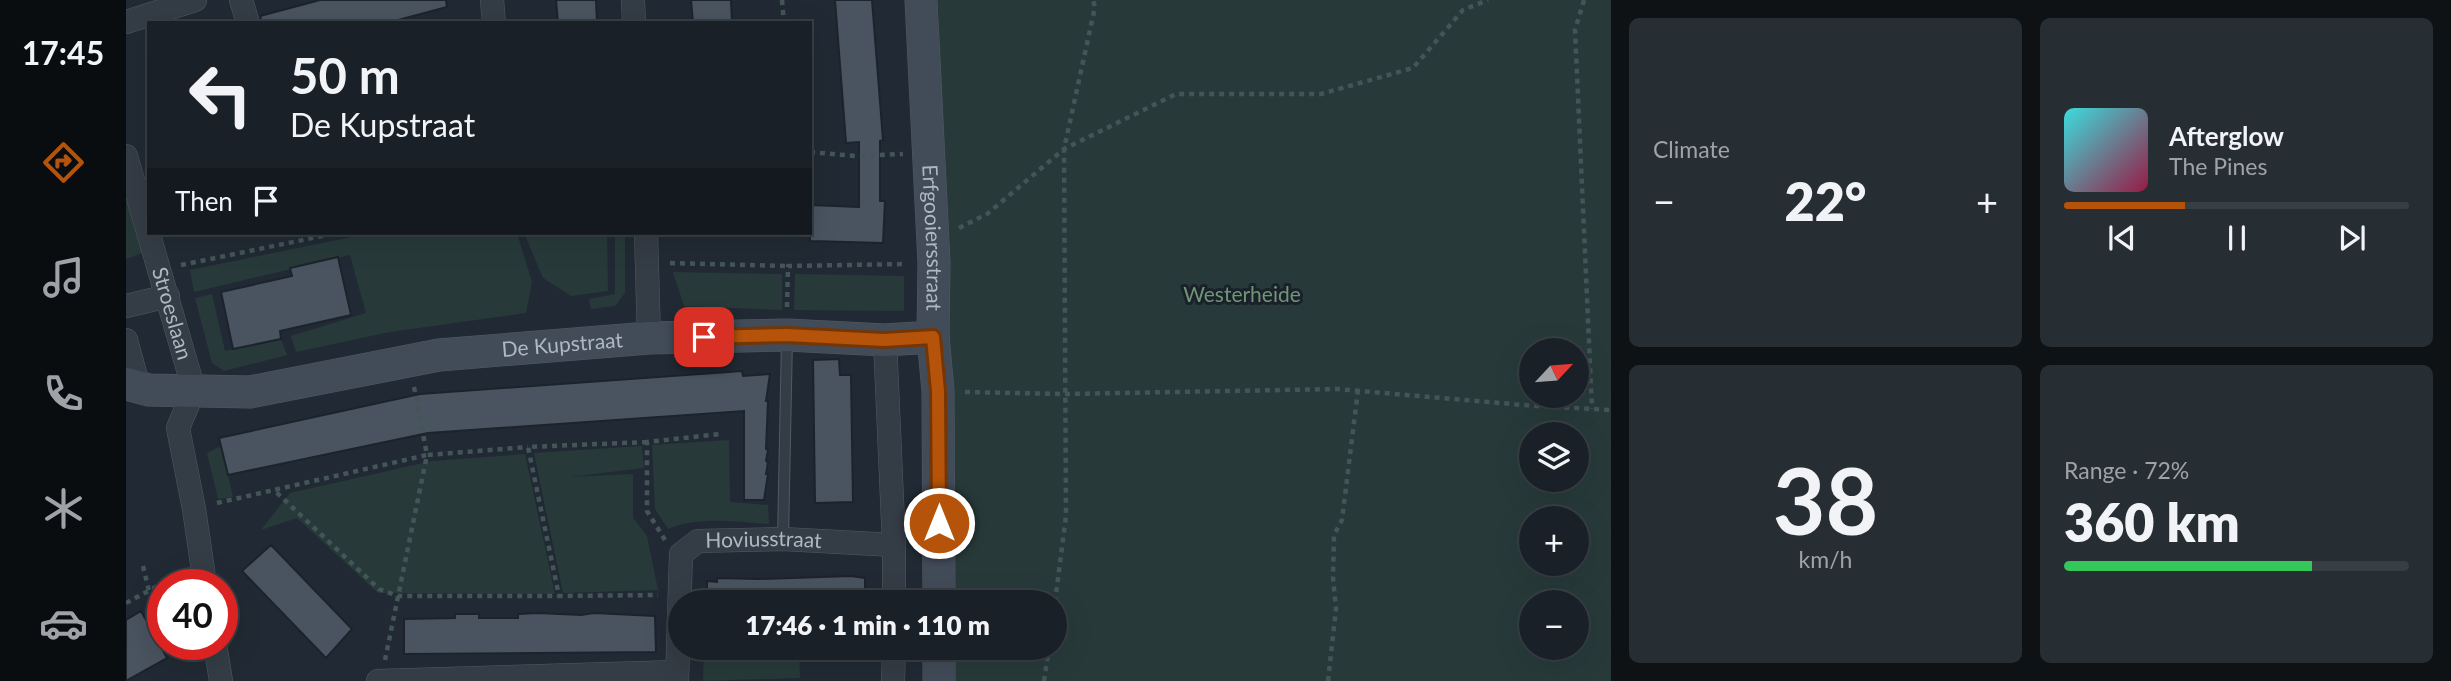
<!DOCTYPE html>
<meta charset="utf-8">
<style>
:root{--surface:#192027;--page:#262d33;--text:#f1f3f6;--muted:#9fa3a7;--line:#373e44;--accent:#b45309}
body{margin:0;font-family:Lato,sans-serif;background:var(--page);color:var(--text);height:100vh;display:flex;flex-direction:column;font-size:26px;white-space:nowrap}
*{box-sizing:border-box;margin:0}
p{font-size:23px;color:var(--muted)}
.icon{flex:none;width:38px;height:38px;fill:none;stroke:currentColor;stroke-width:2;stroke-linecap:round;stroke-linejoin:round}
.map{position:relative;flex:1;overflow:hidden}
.sheet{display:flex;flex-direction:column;gap:18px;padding:18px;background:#0e1215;width:840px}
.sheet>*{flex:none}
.guide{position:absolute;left:21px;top:21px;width:665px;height:214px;border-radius:0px;box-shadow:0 7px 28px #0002,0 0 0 2px var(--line);background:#192027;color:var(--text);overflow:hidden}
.needle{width:46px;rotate:64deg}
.fabs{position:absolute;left:1393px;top:338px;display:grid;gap:14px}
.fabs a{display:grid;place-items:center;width:70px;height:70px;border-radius:50%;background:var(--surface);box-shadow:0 7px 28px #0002,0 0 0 2px var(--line);font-size:35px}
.speed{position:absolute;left:21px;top:569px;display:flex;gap:14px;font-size:35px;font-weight:700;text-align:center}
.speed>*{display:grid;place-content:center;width:91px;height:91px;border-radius:50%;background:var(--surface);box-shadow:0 7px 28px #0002,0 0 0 2px var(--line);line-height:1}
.speed .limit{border:10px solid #d22;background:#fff;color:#111}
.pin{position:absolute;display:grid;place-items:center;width:60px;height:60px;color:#fff;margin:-30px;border-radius:14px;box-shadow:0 4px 10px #0006}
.me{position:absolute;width:77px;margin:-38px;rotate:0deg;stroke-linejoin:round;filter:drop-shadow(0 0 5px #0008)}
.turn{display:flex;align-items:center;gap:24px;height:147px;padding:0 28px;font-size:32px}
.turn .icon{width:91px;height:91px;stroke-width:2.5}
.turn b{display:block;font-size:49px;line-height:60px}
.then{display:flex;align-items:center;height:66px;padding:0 28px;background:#0003;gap:14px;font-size:26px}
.big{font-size:52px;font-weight:800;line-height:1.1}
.sheet .widget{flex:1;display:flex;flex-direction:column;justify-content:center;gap:10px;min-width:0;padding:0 24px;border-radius:10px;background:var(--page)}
.sheet .dial{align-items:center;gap:0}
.dial b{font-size:91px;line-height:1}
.song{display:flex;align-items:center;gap:21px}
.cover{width:84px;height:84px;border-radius:10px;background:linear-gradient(135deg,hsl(180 70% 55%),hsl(340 70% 35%))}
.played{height:7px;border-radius:4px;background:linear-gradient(90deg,var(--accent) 35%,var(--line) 35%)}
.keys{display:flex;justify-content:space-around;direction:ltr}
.heat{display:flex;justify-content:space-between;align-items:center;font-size:38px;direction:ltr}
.charge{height:10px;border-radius:5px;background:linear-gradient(90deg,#34c759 72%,var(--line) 0)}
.sheet .tiles{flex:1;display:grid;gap:18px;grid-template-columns:repeat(2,1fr)}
.trip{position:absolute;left:542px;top:590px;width:399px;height:70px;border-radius:35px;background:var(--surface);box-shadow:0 7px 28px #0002,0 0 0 2px var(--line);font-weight:800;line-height:70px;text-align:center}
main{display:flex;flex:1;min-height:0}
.dock{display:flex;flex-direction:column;width:126px;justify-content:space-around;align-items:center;background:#0a0d10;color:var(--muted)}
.dock .icon{width:49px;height:49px}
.dock .current{color:var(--accent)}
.dock b{font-size:32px;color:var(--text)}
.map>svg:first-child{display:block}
</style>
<main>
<nav class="dock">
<b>17:45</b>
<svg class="icon current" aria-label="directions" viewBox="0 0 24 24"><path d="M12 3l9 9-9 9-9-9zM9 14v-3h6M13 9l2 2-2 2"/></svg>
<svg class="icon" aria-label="music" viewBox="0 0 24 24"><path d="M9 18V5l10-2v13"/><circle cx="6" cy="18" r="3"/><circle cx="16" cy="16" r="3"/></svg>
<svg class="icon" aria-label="phone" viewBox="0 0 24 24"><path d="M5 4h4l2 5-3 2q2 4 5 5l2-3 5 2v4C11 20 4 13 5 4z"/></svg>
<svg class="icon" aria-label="climate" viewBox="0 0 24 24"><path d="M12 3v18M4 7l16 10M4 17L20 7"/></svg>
<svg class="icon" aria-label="car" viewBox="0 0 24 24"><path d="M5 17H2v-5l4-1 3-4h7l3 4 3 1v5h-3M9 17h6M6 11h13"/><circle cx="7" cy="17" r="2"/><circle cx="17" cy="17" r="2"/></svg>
</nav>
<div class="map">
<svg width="1485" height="681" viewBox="0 0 1485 681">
<rect width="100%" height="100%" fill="#212a34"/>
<path fill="#273a39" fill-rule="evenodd" d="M812 0H1485V681H824L823 648H929V602H823L824 380ZM1405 350H1451V396H1405ZM1405 434H1451V480H1405ZM1405 518H1451V564H1405ZM1405 602H1451V648H1405Z
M0 182 20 252 0 259Z
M245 233H391L406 282 400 313 264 332 170 352 165 336 240 313 224 255 68 292 64 270Z
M398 233H481L482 291 445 296 417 278Z
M489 233H499V293L489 306 465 309 463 299 489 294Z
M547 272 656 274V310L558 306Z
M669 274 778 276V311L668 310Z
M86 294 99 351 155 339 161 355 98 371 86 363 69 298Z
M603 440 604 502 642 505 643 524C610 522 572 516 542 529L529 509 526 445Z
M95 446 107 497 92 499 81 453Z
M516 446 518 468 443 477 507 474V518L521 536 532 590 437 593 408 453Z
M399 454 429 594 252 593 171 518 135 530 164 493 306 461Z
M578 648H673L674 678 577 681Z"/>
<path fill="#495460" stroke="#1c232c" stroke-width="2" d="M194 0H320L321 7 261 23H136L134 16Z
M430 0H470L471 23H432Z
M565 0H605L606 23H567Z
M709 0H746L757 140 754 141V201H759L757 243 684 241V205L733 207V142L720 143Z
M212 257 225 315 154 331 155 339 107 349 95 292 166 276 164 268Z
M713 359 714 375H725L727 502 689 503 687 360Z
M616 371 617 376 644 374 640 401H642L640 449 642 450 640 461 642 462 640 474H642L638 500H618V411L302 433 102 475 93 438 294 394Z
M145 545 226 629 200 658 116 571Z
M725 576 739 578V602H581V581L591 582V578L633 579Z
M15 611 41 658 0 681V620Z
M412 613 455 615 468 613 529 616 530 652 278 654V619L329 618V614H353V618H392V614Z"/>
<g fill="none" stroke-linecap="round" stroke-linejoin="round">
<g stroke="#525a63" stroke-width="12">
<path id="lane" d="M657 539 661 338"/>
</g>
<g stroke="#525a63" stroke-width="24">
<g id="street">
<path d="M115 0 122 23"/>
<path d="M366 0 368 23"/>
<path d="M507 0 508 23"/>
<path d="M0 22 69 0"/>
<path id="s1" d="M0 156 68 390 52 428 68 509 79 584"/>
<path d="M520 233 523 338"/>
<path d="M0 306 42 296"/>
<path d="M0 340 13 388"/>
<path d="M759 340 768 545V602"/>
<path d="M89 644 95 681"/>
<path d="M252 681 550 672"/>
<path id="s2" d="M551 681 555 554 572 541 657 539 768 545"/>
<path d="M767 681 768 648"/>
</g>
</g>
<g stroke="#525a63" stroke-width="33">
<g id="secondary">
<path id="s3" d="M795 0 808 263 807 337 812 391 813 602"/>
<path id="s4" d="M0 384 23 390 124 392 313 355 523 338 661 335 759 340 807 337"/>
<path d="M813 648V681"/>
</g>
</g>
<path stroke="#445557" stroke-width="4.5" stroke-dasharray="5 5" stroke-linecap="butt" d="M656 0 658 23
M1458 0 1449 30 1466 409
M684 152 729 156 777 154
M833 228 861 214 938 149 1050 94H1195L1287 68 1337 10 1362 0
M544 263 662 266
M55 265 211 233
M661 307 662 266 781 264
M288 387 301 455 402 447
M839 392 940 394 1211 389 1409 406 1485 410
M521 442 402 447 433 596 532 595
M91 503 148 490
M539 540 521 511V442L594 434
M17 566 23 591
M929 602 940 516 938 149 969 7 967 0
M0 603 54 574
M259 660 301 455 148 490 253 589 272 596H433
M918 681 923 648
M1202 681 1210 609 1207 578 1208 535 1216 520 1232 390"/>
<use href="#lane" stroke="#343c45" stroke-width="10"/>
<use href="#street" stroke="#343c45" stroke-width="23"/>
<use href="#secondary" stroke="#424b58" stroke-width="32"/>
</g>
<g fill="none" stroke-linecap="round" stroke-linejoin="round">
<g stroke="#753606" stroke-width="18">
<path id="route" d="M578 337 661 335 758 340 807 337 812 391 813 523"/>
</g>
<use href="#route" stroke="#b45309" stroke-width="12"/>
</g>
<g text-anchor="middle" stroke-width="6" stroke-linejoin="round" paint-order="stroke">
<g font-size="21" fill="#aeb7c2" stroke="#1a212a">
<text dy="7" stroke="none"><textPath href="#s3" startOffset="238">Erfgooiersstraat</textPath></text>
<text dy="7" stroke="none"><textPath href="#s1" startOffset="164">Stroeslaan</textPath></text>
<text dy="7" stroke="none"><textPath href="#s4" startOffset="441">De Kupstraat</textPath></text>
<text dy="7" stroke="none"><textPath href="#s2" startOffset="214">Hoviusstraat</textPath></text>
</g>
<g font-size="21" fill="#709676" stroke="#1a212a">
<text x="1116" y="302">Westerheide</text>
</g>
</g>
</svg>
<div class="fabs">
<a><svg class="needle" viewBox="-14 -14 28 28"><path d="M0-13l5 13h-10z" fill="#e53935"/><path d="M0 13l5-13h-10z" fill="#9fa3a7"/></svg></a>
<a><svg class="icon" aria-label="layers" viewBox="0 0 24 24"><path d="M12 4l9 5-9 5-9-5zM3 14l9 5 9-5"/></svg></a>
<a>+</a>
<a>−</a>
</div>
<div class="speed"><div class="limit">40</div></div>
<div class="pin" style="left:578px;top:337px;background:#d93025"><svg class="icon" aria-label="arrive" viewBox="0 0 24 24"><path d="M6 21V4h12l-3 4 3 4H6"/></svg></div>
<svg class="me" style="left:813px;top:523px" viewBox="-20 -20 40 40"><circle r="17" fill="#b45309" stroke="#fff" stroke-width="3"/><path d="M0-11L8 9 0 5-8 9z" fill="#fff"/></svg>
<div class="trip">17:46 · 1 min · 110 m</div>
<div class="guide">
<div class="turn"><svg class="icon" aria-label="left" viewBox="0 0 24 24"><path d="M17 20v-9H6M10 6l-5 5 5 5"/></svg><div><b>50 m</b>De Kupstraat</div></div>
<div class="then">Then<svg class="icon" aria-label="arrive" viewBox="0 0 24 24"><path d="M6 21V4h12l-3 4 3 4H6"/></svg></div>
</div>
</div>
<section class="sheet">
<div class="tiles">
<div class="widget"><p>Climate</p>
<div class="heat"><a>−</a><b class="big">22°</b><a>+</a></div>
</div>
<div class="widget">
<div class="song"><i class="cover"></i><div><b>Afterglow</b><p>The Pines</p></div></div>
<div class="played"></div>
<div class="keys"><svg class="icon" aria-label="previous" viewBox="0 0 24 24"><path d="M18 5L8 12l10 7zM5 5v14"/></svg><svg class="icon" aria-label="pause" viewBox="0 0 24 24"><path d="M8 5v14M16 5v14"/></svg><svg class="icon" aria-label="next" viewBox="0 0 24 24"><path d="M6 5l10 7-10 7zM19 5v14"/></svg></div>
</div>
<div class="widget dial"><b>38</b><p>km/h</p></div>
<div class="widget"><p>Range · 72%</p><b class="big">360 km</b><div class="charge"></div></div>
</div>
</section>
</main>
